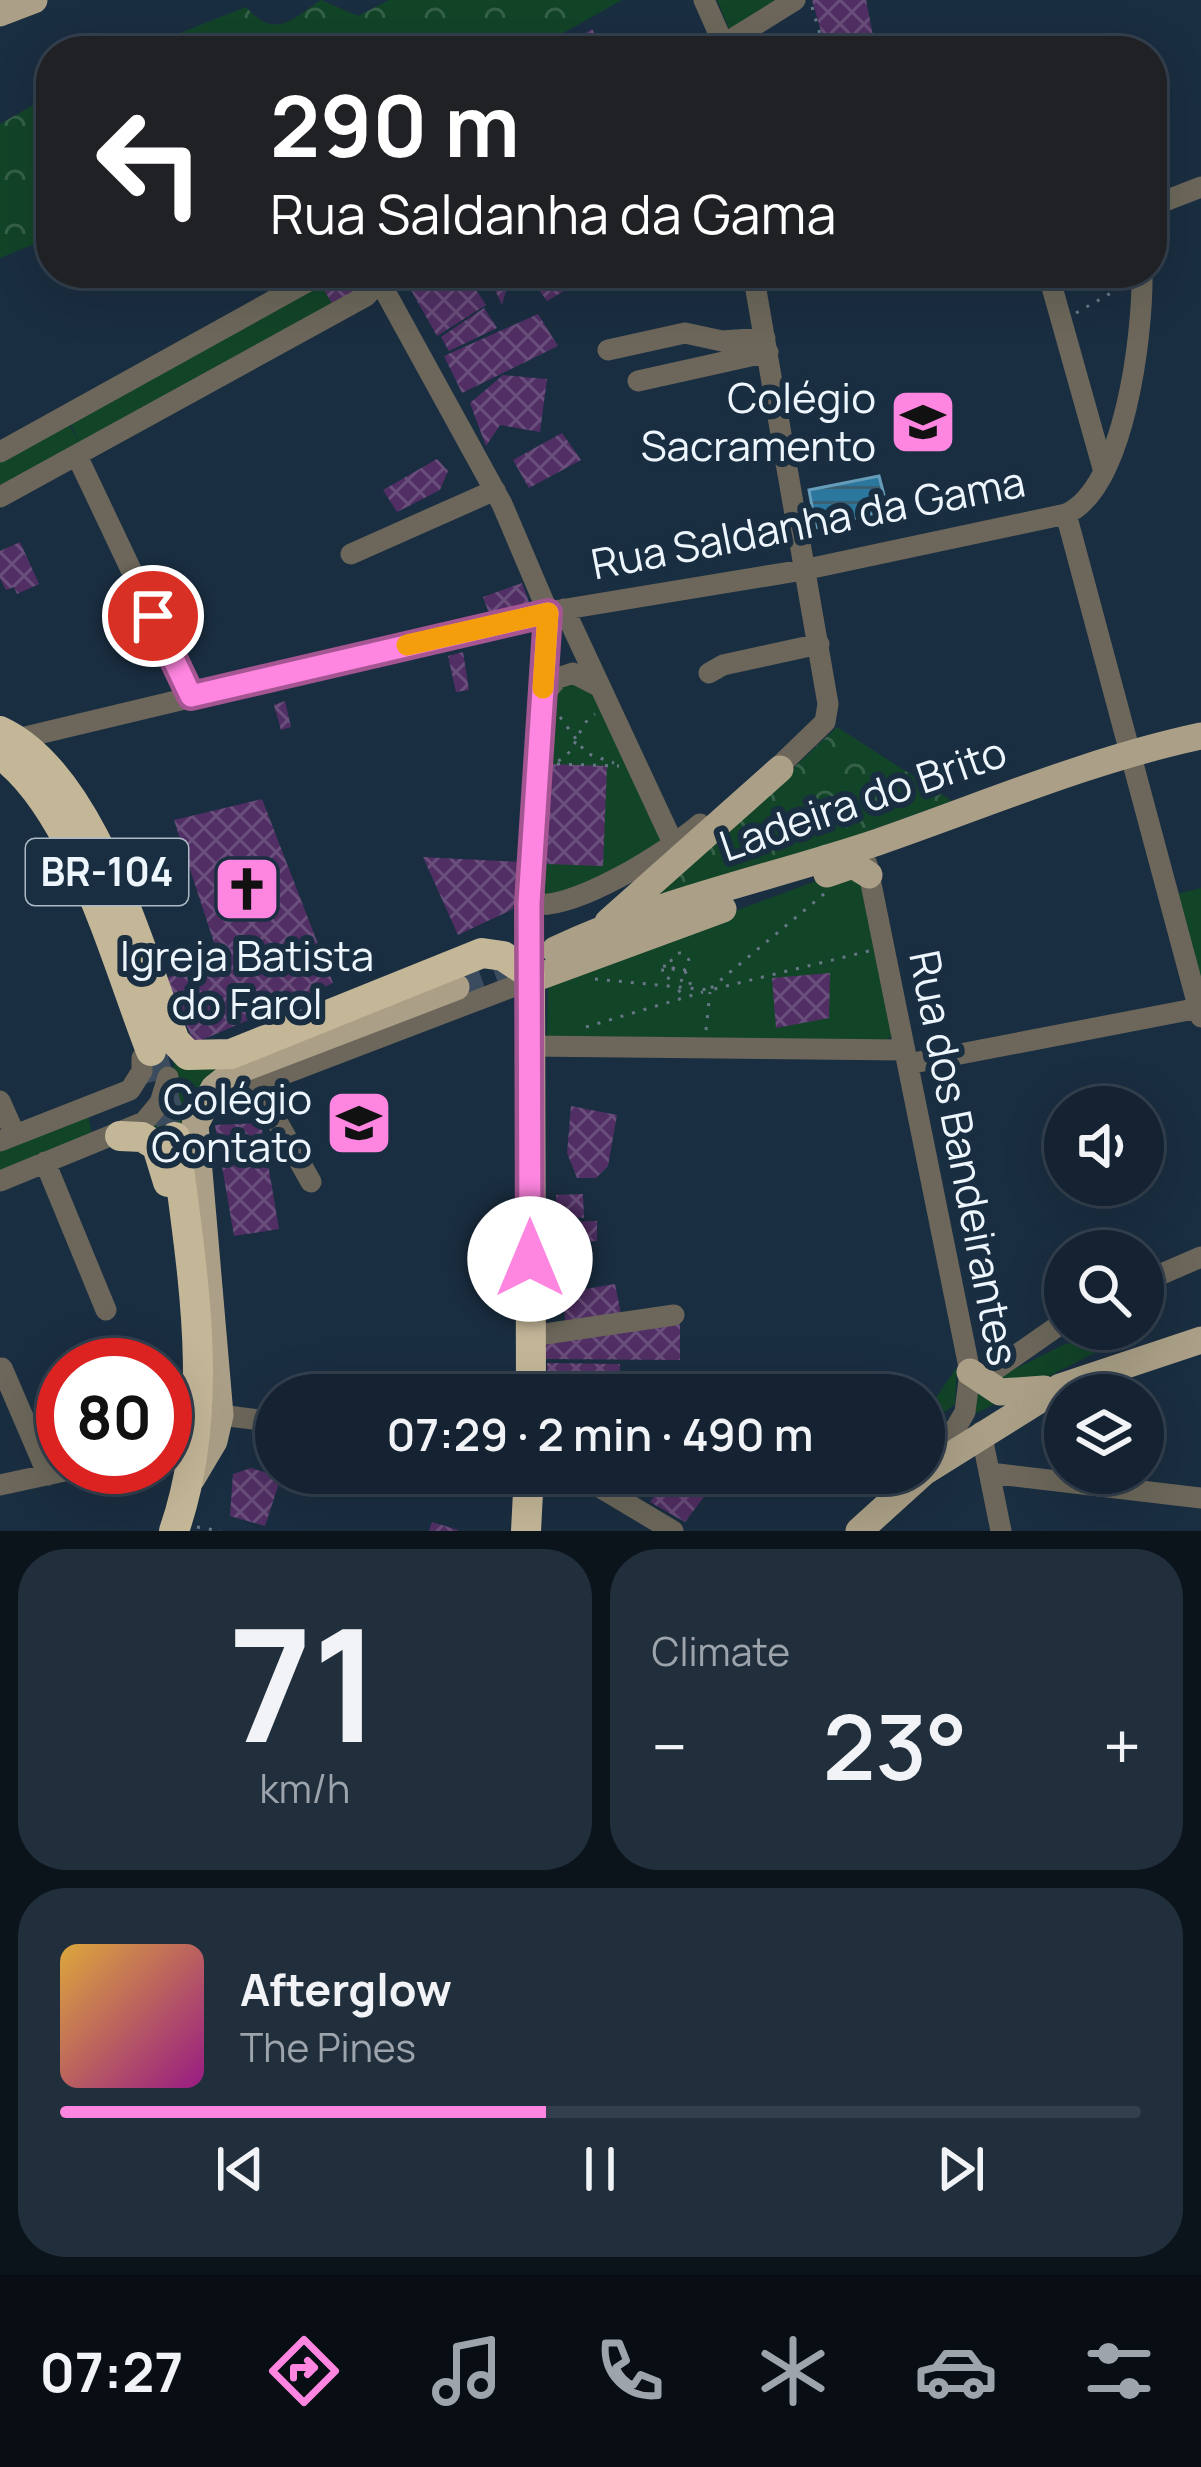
<!DOCTYPE html>
<meta charset="utf-8">
<style>
:root{--surface:#142231;--page:#212f3d;--text:#f1f3f6;--muted:#9da4ab;--line:#333f4d;--accent:#fe85e0}
body{margin:0;font-family:Manrope,sans-serif;background:var(--page);color:var(--text);height:100vh;display:flex;flex-direction:column;font-size:45px;white-space:nowrap}
*{box-sizing:border-box;margin:0}
p{font-size:39px;color:var(--muted)}
.icon{flex:none;width:66px;height:66px;fill:none;stroke:currentColor;stroke-width:2;stroke-linecap:round;stroke-linejoin:round}
.map{position:relative;height:1531px;overflow:hidden}
.drawer{display:flex;flex-direction:column;gap:18px;padding:18px;background:#0b131b;flex:1}
.drawer>*{flex:none}
.top-card{position:absolute;left:36px;top:36px;width:1131px;height:252px;border-radius:48px;box-shadow:0 12px 48px #0002,0 0 0 3px var(--line);background:#202124;color:#fff;overflow:hidden}
.buttons{position:absolute;left:1044px;top:1086px;display:grid;gap:24px}
.buttons a{display:grid;place-items:center;width:120px;height:120px;border-radius:50%;background:var(--surface);box-shadow:0 12px 48px #0002,0 0 0 3px var(--line);font-size:60px}
.speed{position:absolute;left:36px;top:1338px;display:flex;gap:24px;font-size:60px;font-weight:700;text-align:center}
.speed>*{display:grid;place-content:center;width:156px;height:156px;border-radius:50%;background:var(--surface);box-shadow:0 12px 48px #0002,0 0 0 3px var(--line);line-height:1}
.speed .limit{border:18px solid #d22;background:#fff;color:#111}
.pin{position:absolute;display:grid;place-items:center;width:102px;height:102px;color:#fff;margin:-51px;border:6px solid #fff;border-radius:50%;box-shadow:0 3px 12px #0007}
.me{position:absolute;width:132px;margin:-66px;rotate:0deg;stroke-linejoin:round;filter:drop-shadow(0 0 9px #0008)}
.turn{display:flex;align-items:center;gap:42px;height:252px;padding:0 36px;font-size:54px}
.turn .icon{width:156px;height:156px;stroke-width:2.5}
.turn b{display:block;font-size:84px;line-height:102px}
.big{font-size:90px;font-weight:600;line-height:1.1}
.drawer .card{flex:1;display:flex;flex-direction:column;justify-content:center;gap:18px;min-width:0;padding:0 42px;border-radius:48px;background:var(--page)}
.drawer .dial{align-items:center;gap:0}
.dial b{font-size:156px;line-height:1}
.song{display:flex;align-items:center;gap:36px}
.cover{width:144px;height:144px;border-radius:18px;background:linear-gradient(135deg,hsl(40 70% 55%),hsl(310 70% 35%))}
.played{height:12px;border-radius:6px;background:linear-gradient(90deg,var(--accent) 45%,var(--line) 45%)}
.keys{display:flex;justify-content:space-around;direction:ltr}
.heat{display:flex;justify-content:space-between;align-items:center;font-size:66px;direction:ltr}
.drawer .tiles{flex:1;display:grid;gap:18px;grid-template-columns:1fr 1fr}
.card:last-child{grid-column:span 2}
.trip{position:absolute;left:255px;top:1374px;width:690px;height:120px;border-radius:60px;background:var(--surface);box-shadow:0 12px 48px #0002,0 0 0 3px var(--line);font-weight:600;line-height:120px;text-align:center}
.tabs{display:flex;height:192px;justify-content:space-around;align-items:center;background:#080e14;color:var(--muted)}
.tabs .icon{width:84px;height:84px}
.tabs .selected{color:var(--accent)}
.tabs b{font-size:54px;color:var(--text)}
.map>svg:first-child{display:block}
</style>
<div class="map">
<svg width="1201" height="1531" viewBox="0 0 1201 1531">
<defs>
<pattern id="forest-crowns" width="20" height="18" patternUnits="userSpaceOnUse" patternTransform="scale(3)"><rect width="20" height="18" fill="#124428"/><path d="M2 6a3 3 0 1 1 6 0M12 15a3 3 0 1 1 6 0" fill="none" stroke="#356048"/></pattern>
<pattern id="water-rules" width="6" height="5" patternUnits="userSpaceOnUse" patternTransform="scale(3)"><rect width="6" height="5" fill="#2c779d"/><path d="M0 2.5h6" fill="none" stroke="#3a6074"/></pattern>
<pattern id="building-cross-hatch" width="8" height="8" patternUnits="userSpaceOnUse" patternTransform="scale(3)"><rect width="8" height="8" fill="#512f64"/><path d="M0 0l8 8M0 8l8-8" fill="none" stroke="#6a4e7b"/></pattern>
</defs>
<rect width="100%" height="100%" fill="#1a2e41"/>
<path fill="url(#forest-crowns)" d="M321 0 358 16 389 0H622L531 51H135L246 7C276 41 293 18 321 0Z
M51 95V237L0 258V124Z
M837 727 952 801 638 914Z"/>
<path fill="#124428" d="M717 0H781L730 31Z
M327 273H369L380 292 0 497V455L66 420 80 442 68 419Z
M563 681 592 688 670 845 591 888 535 899 544 708Z
M856 866 897 1034 885 1040 547 1036 548 981Z
M1201 888V984L1176 894Z
M173 1052 227 1065 183 1139 136 1131 174 1080Z
M88 1115 95 1148 0 1186V1151Z
M1112 1329H1142L957 1423 971 1391 1063 1345Z
M957 1367 955 1404 928 1425 927 1411Z"/>
<path fill="url(#water-rules)" stroke="#669dba" stroke-width="3" d="M879 476 888 510 816 528 809 490Z"/>
<path fill="url(#building-cross-hatch)" d="M812 0H866L876 51H827Z
M592 29 606 51H557Z
M648 36 657 51H624Z
M351 273H362L370 288 334 307 323 288Z
M438 273H465L486 305 437 336 411 290Z
M487 273H511L502 305Z
M527 273H565L574 285 547 301Z
M484 308 497 328 449 351 441 337Z
M538 314 558 346 462 393 444 356Z
M503 375 547 379 540 432 500 425 486 446 470 403Z
M562 433 581 460 529 488 513 460Z
M437 459 448 471 440 490 397 512 383 490Z
M20 542 39 584 17 594 14 587 6 590 0 578V551Z
M522 583 530 605 491 619 483 597Z
M463 652 469 690 456 692 448 656Z
M285 701 291 727 281 730 274 705Z
M552 764 607 766 603 866 546 864Z
M262 799 333 983 195 1043 164 979 219 958 174 820Z
M423 857 521 862 513 909 458 935Z
M830 973 829 1018 776 1028 772 978Z
M571 1106 617 1115 608 1166 596 1178H577L567 1153Z
M261 1123 279 1229 234 1236 215 1125Z
M583 1194 584 1218 557 1215 556 1195Z
M597 1221V1241L563 1244 560 1222Z
M615 1284 622 1319 566 1326 562 1293Z
M680 1316V1360L545 1359V1336Z
M547 1363 620 1364 618 1395H547Z
M251 1468 281 1477 265 1526 230 1516 233 1474Z
M671 1473H722L685 1522 650 1502Z
M432 1522 458 1530V1531H429Z"/>
<g fill="none" stroke-linecap="round" stroke-linejoin="round">
<path stroke="#3a4c5d" stroke-width="27" stroke-dasharray="27 14" stroke-linecap="butt" d="M456 987 535 959"/>
<path stroke="#3a4c5d" stroke-width="30" stroke-dasharray="30 15" stroke-linecap="butt" d="M151 1051 175 1137"/>
<path stroke="#687786" stroke-width="3" stroke-dasharray="3 9" stroke-linecap="butt" d="M812 7 825 51
M404 289 428 273
M1076 313 1125 285
M560 717 586 753 614 763
M558 761C579 751 576 725 595 714
M557 764 619 766
M671 962a9 9 0 1 1 18 0a9 9 0 1 1-18 0Z
M663 966 674 967 670 979 662 975Z
M685 971 692 988
M595 979 710 990 869 951
M682 979 678 990 684 995
M711 988 824 894
M586 1027 703 992
M706 1030 710 992
M184 1095 191 1076
M197 1527 221 1531"/>
<path stroke="#6c675a" stroke-width="21" d="M704 0 723 43
M713 51 795 0
M1152 206 1201 187
M375 273 502 504 548 612 530 974
M753 273 828 704 825 722 770 775
M854 273 856 277
M1048 273 1104 472
M608 350 685 333 722 341 765 338
M638 381 768 352
M0 452 323 273
M78 458 191 696
M0 497 366 296 387 273
M1066 514 1201 1017
M351 554 495 490
M564 609 674 845
M709 673 723 665 819 644
M543 695 558 678 573 673 600 687
M17 739 548 612 803 570 1066 514C1125 488 1143 333 1142 273
M867 864 970 1372 965 1412 936 1462
M529 903C569 915 668 851 700 824
M529 1046 905 1050
M908 1064 1199 1008
M256 1084 311 1182
M0 1101 15 1135
M203 1105 530 980
M0 1141 130 1090 142 1071V1058
M45 1162 106 1310
M0 1181 144 1122 160 1103 168 1077
M1143 1282 1201 1257
M531 1336 674 1315
M2 1368 48 1475
M979 1381 1065 1321
M220 1415 276 1422
M981 1432 1001 1531
M165 1449 198 1442
M576 1473 673 1531
M990 1473 1201 1498
M0 1485 83 1467"/>
<path stroke="#aba087" stroke-width="27" d="M0 13 34 0
M827 874 853 865 869 875
M608 922 780 769
M555 950C657 901 771 878 878 842 985 805 1089 760 1201 736
M530 980 723 909
M970 1372 1000 1392 1044 1389
M924 1472 1060 1387 1201 1340
M192 1478 214 1441 220 1415 195 1125 214 1088 234 1072 456 987
M859 1531 923 1473"/>
<path stroke="#c4b798" stroke-width="30" d="M0 731C93 774 139 950 175 1041L188 1055 231 1054 482 953 503 956 530 974 531 1395
M0 754C76 809 116 962 151 1051
M120 1136 142 1137 157 1146 168 1182
M174 1531C218 1403 191 1268 175 1137
M526 1531 529 1473"/>
</g>
<g fill="none" stroke-linecap="round" stroke-linejoin="round">
<g stroke="#a55692" stroke-width="30">
<path id="route" d="M153 616 191 696 548 613 529 903 530 1259"/>
</g>
<use href="#route" stroke="#fe85e0" stroke-width="21"/>
<path stroke="#f59e0b" stroke-width="21" d="M407 645 548 613 543 688"/>
</g>
<defs>
<g id="school-square" transform="scale(3.45)"><rect x="-9" y="-9" width="18" height="18" rx="4" fill="#fe85e0" stroke="#1a2e41"/><path d="M0-5L7-2L0 1L-7-2ZM-4 1L0 2.5L4 1V4Q0 6-4 4Z" fill="#111"/></g>
<g id="church-square" transform="scale(3.45)"><rect x="-9" y="-9" width="18" height="18" rx="4" fill="#fe85e0" stroke="#1a2e41"/><path d="M-1.2-6h2.4v3.5h3.3v2.4h-3.3V6h-2.4V-.1h-3.3v-2.4h3.3Z" fill="#111"/></g>
</defs>
<g fill-rule="evenodd">
<use href="#school-square" x="923" y="422"/>
<use href="#church-square" x="247" y="889"/>
<use href="#school-square" x="359" y="1123"/>
</g>
<g text-anchor="middle" stroke-width="12" stroke-linejoin="round" paint-order="stroke">
<rect fill="#1a2e41" stroke="#aebac5" stroke-width="3" x="26" y="839" width="162" height="66" rx="9"/>
<g font-size="39" font-weight="bold" fill="#eef6fd">
<text x="107" y="886">BR-104</text>
</g>
<g font-size="42" fill="#eef6fd" stroke="#1a2e41" text-anchor="end">
<text x="876" y="413">Colégio<tspan x="876" dy="48">Sacramento</tspan></text>
<text x="247" y="971" text-anchor="middle">Igreja Batista<tspan x="247" dy="48">do Farol</tspan></text>
<text x="312" y="1114">Colégio<tspan x="312" dy="48">Contato</tspan></text>
</g>
<g font-size="42" fill="#eef6fd" stroke="#1a2e41">
<text transform="translate(808 523) rotate(-11)" y="15">Rua Saldanha da Gama</text>
<text transform="translate(863 799) rotate(-19)" y="15">Ladeira do Brito</text>
<text transform="translate(964 1158) rotate(79)" y="15">Rua dos Bandeirantes</text>
</g>
</g>
</svg>
<div class="buttons">
<a><svg class="icon" aria-label="sound" viewBox="0 0 24 24"><path d="M4 9h4l5-4v14l-5-4H4zM17 9q2 3 0 6"/></svg></a>
<a><svg class="icon" aria-label="search" viewBox="0 0 24 24"><circle cx="10" cy="10" r="6"/><path d="M15 15l6 6"/></svg></a>
<a><svg class="icon" aria-label="layers" viewBox="0 0 24 24"><path d="M12 4l9 5-9 5-9-5zM3 14l9 5 9-5"/></svg></a>
</div>
<div class="speed"><div class="limit">80</div></div>
<div class="pin" style="left:153px;top:616px;background:#d93025"><svg class="icon" aria-label="arrive" viewBox="0 0 24 24"><path d="M6 21V4h12l-3 4 3 4H6"/></svg></div>
<svg class="me" style="left:530px;top:1259px" viewBox="-20 -20 40 40"><circle r="19" fill="#fff"/><path d="M0-13L10 11 0 6-10 11z" fill="#fe85e0"/></svg>
<div class="trip">07:29 · 2 min · 490 m</div>
<div class="top-card">
<div class="turn"><svg class="icon" aria-label="left" viewBox="0 0 24 24"><path d="M17 20v-9H6M10 6l-5 5 5 5"/></svg><div><b>290 m</b>Rua Saldanha da Gama</div></div>
</div>
</div>
<section class="drawer">
<div class="tiles">
<div class="card dial"><b>71</b><p>km/h</p></div>
<div class="card"><p>Climate</p>
<div class="heat"><a>−</a><b class="big">23°</b><a>+</a></div>
</div>
<div class="card">
<div class="song"><i class="cover"></i><div><b>Afterglow</b><p>The Pines</p></div></div>
<div class="played"></div>
<div class="keys"><svg class="icon" aria-label="previous" viewBox="0 0 24 24"><path d="M18 5L8 12l10 7zM5 5v14"/></svg><svg class="icon" aria-label="pause" viewBox="0 0 24 24"><path d="M8 5v14M16 5v14"/></svg><svg class="icon" aria-label="next" viewBox="0 0 24 24"><path d="M6 5l10 7-10 7zM19 5v14"/></svg></div>
</div>
</div>
</section>
<nav class="tabs">
<b>07:27</b>
<svg class="icon selected" aria-label="directions" viewBox="0 0 24 24"><path d="M12 3l9 9-9 9-9-9zM9 14v-3h6M13 9l2 2-2 2"/></svg>
<svg class="icon" aria-label="music" viewBox="0 0 24 24"><path d="M9 18V5l10-2v13"/><circle cx="6" cy="18" r="3"/><circle cx="16" cy="16" r="3"/></svg>
<svg class="icon" aria-label="phone" viewBox="0 0 24 24"><path d="M5 4h4l2 5-3 2q2 4 5 5l2-3 5 2v4C11 20 4 13 5 4z"/></svg>
<svg class="icon" aria-label="climate" viewBox="0 0 24 24"><path d="M12 3v18M4 7l16 10M4 17L20 7"/></svg>
<svg class="icon" aria-label="car" viewBox="0 0 24 24"><path d="M5 17H2v-5l4-1 3-4h7l3 4 3 1v5h-3M9 17h6M6 11h13"/><circle cx="7" cy="17" r="2"/><circle cx="17" cy="17" r="2"/></svg>
<svg class="icon" aria-label="filters" viewBox="0 0 24 24"><path d="M4 7h16M4 17h16"/><circle cx="9" cy="7" r="2"/><circle cx="15" cy="17" r="2"/></svg>
</nav>
